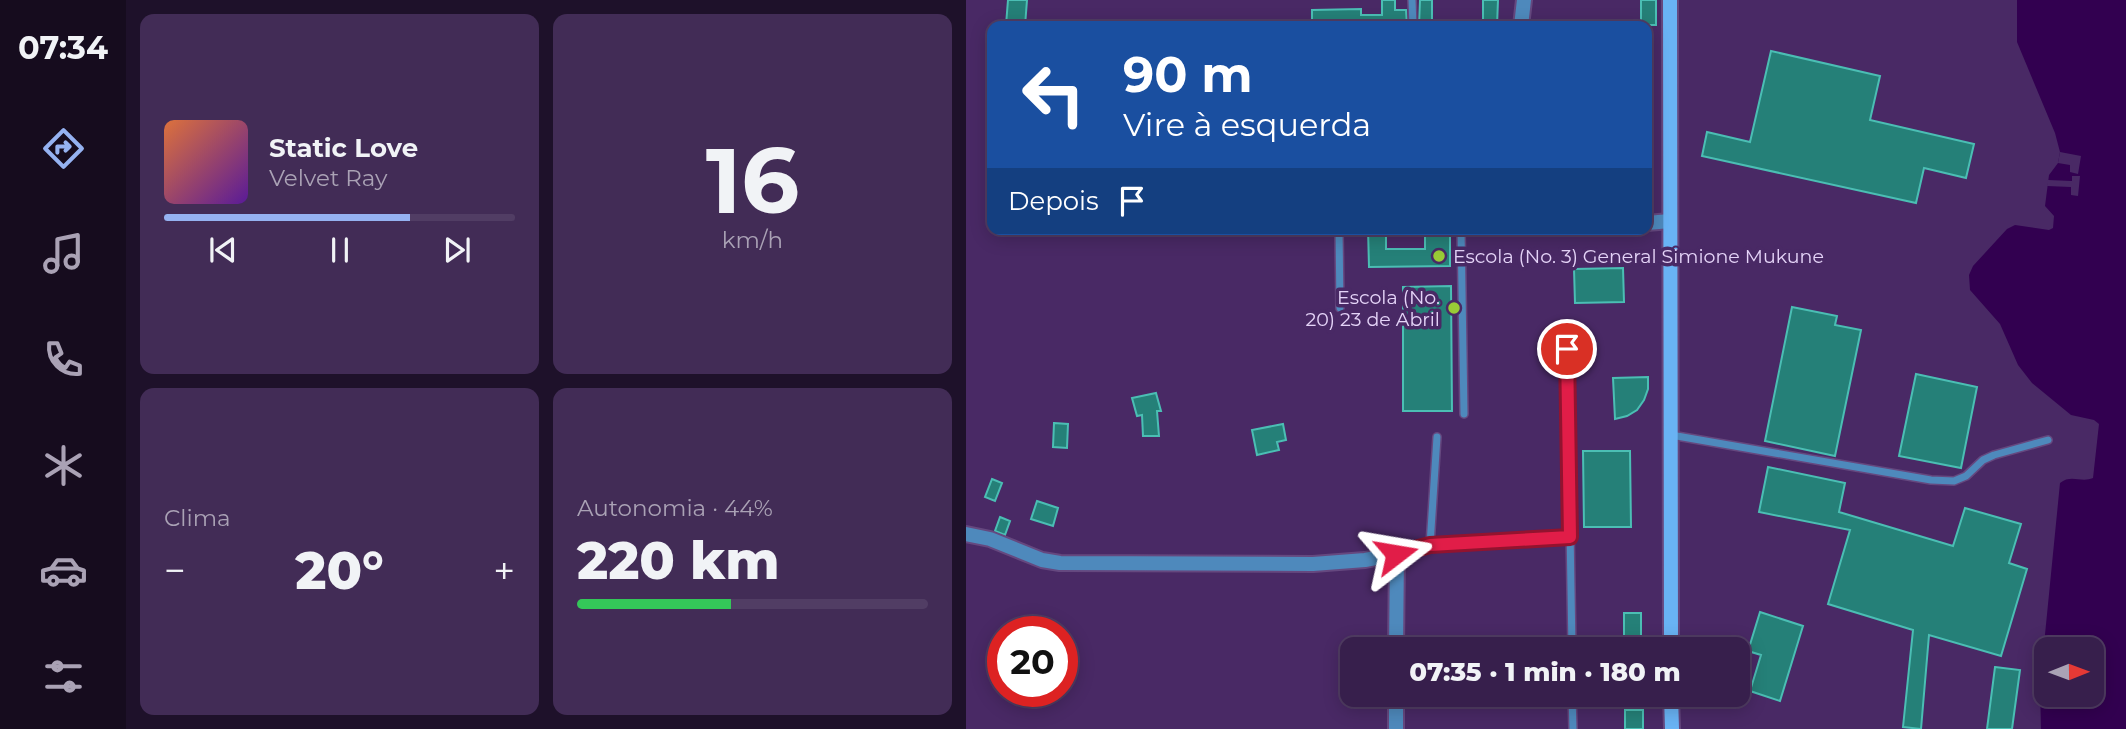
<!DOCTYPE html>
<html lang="pt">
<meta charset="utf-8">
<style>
:root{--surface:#371f4c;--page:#422c56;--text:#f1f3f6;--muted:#aaa2b5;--line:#513d64;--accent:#95b2f1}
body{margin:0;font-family:Montserrat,sans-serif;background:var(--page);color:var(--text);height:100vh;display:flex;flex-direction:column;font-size:26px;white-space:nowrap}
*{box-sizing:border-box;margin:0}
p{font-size:23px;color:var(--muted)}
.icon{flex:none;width:38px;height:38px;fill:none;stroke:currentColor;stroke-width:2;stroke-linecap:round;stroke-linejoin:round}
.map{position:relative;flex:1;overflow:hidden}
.side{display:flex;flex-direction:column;gap:14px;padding:14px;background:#1e112a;width:840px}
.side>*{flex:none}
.guide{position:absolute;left:21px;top:21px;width:665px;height:214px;border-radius:14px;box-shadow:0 4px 18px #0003,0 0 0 2px var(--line);background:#1a4fa0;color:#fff;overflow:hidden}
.needle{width:46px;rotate:89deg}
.controls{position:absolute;left:1068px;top:637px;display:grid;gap:14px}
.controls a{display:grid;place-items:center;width:70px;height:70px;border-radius:14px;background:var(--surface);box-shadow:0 4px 18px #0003,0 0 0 2px var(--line);font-size:35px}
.speed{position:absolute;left:21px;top:616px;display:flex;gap:14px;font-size:35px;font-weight:700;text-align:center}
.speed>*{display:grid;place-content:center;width:91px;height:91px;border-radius:50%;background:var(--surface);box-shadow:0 4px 18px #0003,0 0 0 2px var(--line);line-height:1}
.speed .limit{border:10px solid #d22;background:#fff;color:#111}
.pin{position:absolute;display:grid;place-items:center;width:60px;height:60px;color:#fff;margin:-30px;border:4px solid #fff;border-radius:50%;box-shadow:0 2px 7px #0007}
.me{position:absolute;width:77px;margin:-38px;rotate:76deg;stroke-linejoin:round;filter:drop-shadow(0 0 5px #0008)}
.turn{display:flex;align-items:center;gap:24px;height:147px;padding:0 21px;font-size:32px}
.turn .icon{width:91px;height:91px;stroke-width:2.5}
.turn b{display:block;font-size:49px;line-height:60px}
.then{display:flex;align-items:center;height:66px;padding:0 21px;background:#0003;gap:14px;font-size:26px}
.big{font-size:52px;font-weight:800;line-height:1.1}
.side .tile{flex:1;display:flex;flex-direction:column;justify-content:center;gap:10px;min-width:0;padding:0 24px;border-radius:14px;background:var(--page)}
.side .dial{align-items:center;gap:0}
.dial b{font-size:91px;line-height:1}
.song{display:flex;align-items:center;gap:21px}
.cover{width:84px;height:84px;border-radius:10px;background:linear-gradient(135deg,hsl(20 70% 55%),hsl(270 70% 35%))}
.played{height:7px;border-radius:4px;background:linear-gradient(90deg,var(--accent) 70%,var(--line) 70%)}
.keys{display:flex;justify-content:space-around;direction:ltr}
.heat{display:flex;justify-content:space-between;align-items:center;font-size:38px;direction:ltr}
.charge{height:10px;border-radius:5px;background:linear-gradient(90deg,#34c759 44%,var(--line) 0)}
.side .tiles{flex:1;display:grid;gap:14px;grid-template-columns:repeat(2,1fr)}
.trip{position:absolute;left:374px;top:637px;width:410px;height:70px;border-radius:14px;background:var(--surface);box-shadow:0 4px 18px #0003,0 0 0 2px var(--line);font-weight:800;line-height:70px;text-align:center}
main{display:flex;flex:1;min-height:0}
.tab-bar{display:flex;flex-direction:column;width:126px;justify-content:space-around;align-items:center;background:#160c1e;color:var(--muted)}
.tab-bar .icon{width:49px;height:49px}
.tab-bar .selected{color:var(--accent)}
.tab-bar b{font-size:32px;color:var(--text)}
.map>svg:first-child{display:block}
</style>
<main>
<nav class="tab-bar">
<b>07:34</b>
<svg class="icon selected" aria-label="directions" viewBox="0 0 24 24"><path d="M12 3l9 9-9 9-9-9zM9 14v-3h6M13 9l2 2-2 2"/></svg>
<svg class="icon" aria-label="music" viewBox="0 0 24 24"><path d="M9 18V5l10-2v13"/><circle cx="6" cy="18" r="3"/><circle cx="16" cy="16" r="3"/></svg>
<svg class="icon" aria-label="phone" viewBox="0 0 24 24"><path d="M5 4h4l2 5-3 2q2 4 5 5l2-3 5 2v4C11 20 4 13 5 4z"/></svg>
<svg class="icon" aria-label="climate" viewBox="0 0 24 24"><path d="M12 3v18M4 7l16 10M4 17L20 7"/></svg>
<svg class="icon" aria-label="car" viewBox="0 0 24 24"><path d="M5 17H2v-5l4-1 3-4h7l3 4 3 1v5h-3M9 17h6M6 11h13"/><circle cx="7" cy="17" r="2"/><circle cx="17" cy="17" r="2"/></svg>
<svg class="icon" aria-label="filters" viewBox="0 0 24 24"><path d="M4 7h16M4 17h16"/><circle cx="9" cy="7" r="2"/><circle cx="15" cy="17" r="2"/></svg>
</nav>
<section class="side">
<div class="tiles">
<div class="tile">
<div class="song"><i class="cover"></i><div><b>Static Love</b><p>Velvet Ray</p></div></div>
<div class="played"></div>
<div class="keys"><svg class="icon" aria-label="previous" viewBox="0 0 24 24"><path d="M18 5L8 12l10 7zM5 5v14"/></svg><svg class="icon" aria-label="pause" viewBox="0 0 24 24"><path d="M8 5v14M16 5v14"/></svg><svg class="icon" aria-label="next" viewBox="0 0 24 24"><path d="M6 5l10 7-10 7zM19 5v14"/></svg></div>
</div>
<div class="tile dial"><b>16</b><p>km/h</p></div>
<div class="tile"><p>Clima</p>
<div class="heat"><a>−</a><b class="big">20°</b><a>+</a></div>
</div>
<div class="tile"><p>Autonomia · 44%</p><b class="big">220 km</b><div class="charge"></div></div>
</div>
</section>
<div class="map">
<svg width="1160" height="729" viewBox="0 0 1160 729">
<rect width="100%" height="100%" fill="#492965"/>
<path fill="#320050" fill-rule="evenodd" d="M1051 0H1160V729H1075L1074 685 1094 483C1105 474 1115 483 1127 478L1133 424 1128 420 1105 415 1066 383 1052 365 1034 324 1004 290 1003 275 1007 266 1041 229 1049 225 1083 230 1087 228 1088 216 1079 206 1083 175 1092 163 1094 152 1089 133 1051 42ZM1080 649H1125V695H1080Z"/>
<path fill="#492965" d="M1094 152 1115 156 1112 174 1104 172V165L1092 163Z
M1106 176H1114L1112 196 1105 195V187L1081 186 1082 180 1106 181Z"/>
<path fill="#258078" stroke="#4bbeb4" stroke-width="2" d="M42 0H61L59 26 40 25Z
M416 0H429V10H440L441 26H346V10L395 9V15H416Z
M454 0H466V26H453Z
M517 0H532L531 26H517Z
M675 0H690V25H675Z
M805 51 914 76 904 120 1008 144 1000 178 958 168 950 203 736 156 741 132 784 142Z
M402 229H420V249H459V229H484V266L403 267Z
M657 268 658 302 609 303 608 269Z
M485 286 486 411H437V287Z
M826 307 871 316 869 325 895 330 869 456 799 441Z
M950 374 1011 387 995 468 933 456Z
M682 377V389L678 400 671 410 661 416 649 419 647 378Z
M190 393 195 411H191L193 436H177L176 415 171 416 166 398Z
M88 423 102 424 101 448 87 447Z
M317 424 320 440 311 442 313 450 291 455 286 430Z
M617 451H664L665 527H618Z
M802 467 879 483 873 512 987 546 999 508 1055 524 1043 563 1061 569 1035 656 963 635 955 729 937 727 947 630 862 604 884 530 793 512Z
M26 479 36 483 29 501 19 497Z
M71 501 92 508 87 526 65 519Z
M34 517 44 521 39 535 29 531Z
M794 612 837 626 814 701 784 691 795 655 782 651Z
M658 613H675V649H658Z
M1029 667 1054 670 1046 729H1021Z
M659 710H677V729H659Z"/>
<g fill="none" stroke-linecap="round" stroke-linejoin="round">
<g stroke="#65487f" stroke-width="10">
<path id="lane" d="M446 0 447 26
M373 229 374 308
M495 229 498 414
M601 349 606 649
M705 435 965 480 988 481 1000 476 1017 460 1028 455 1082 440
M464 545 471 437
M431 554 464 545 604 537
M606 695 607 729"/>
</g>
<g stroke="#65487f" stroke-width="18">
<path id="street" d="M555 26 558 0
M681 223 704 221
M0 534 24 539 76 560 94 563 347 564 399 560 431 554 430 649
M430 695V729"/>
</g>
<g stroke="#65487f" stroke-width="18">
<path id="secondary" d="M704 0 705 649
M705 695 706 729"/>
</g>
<use href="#lane" stroke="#4e89bc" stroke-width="7"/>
<use href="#street" stroke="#4e89bc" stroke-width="14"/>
<use href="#secondary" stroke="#69b3f4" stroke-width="14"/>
</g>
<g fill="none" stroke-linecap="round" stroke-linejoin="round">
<g stroke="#92132f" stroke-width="18">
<path id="route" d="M430 554 464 545 604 537 601 349"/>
</g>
<use href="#route" stroke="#e11d48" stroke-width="12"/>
</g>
<g fill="#99cb36" stroke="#492965" stroke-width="2.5">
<circle cx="473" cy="256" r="7"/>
<circle cx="488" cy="308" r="7"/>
</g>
<g text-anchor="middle" stroke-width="7" stroke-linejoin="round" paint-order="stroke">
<g font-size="19" fill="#e5d4f8" stroke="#492965" text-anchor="start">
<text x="487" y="263">Escola (No. 3) General Simione Mukune</text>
<text x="474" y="304" text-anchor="end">Escola (No.<tspan x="474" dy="22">20) 23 de Abril</tspan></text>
</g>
</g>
</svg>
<div class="controls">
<a><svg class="needle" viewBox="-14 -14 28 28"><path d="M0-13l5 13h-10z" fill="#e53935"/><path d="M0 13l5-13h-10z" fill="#aaa2b5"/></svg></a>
</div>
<div class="speed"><div class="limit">20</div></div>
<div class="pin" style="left:601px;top:349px;background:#d93025"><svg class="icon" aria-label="arrive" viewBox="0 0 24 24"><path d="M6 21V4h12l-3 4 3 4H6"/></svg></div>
<svg class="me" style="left:430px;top:554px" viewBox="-20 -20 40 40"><path d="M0-17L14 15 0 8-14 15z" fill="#e11d48" stroke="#fff" stroke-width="4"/></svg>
<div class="trip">07:35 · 1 min · 180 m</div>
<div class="guide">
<div class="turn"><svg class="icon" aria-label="left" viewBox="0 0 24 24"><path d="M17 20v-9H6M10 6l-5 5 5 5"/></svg><div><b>90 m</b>Vire à esquerda</div></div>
<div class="then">Depois<svg class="icon" aria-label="arrive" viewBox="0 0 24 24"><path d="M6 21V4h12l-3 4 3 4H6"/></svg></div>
</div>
</div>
</main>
